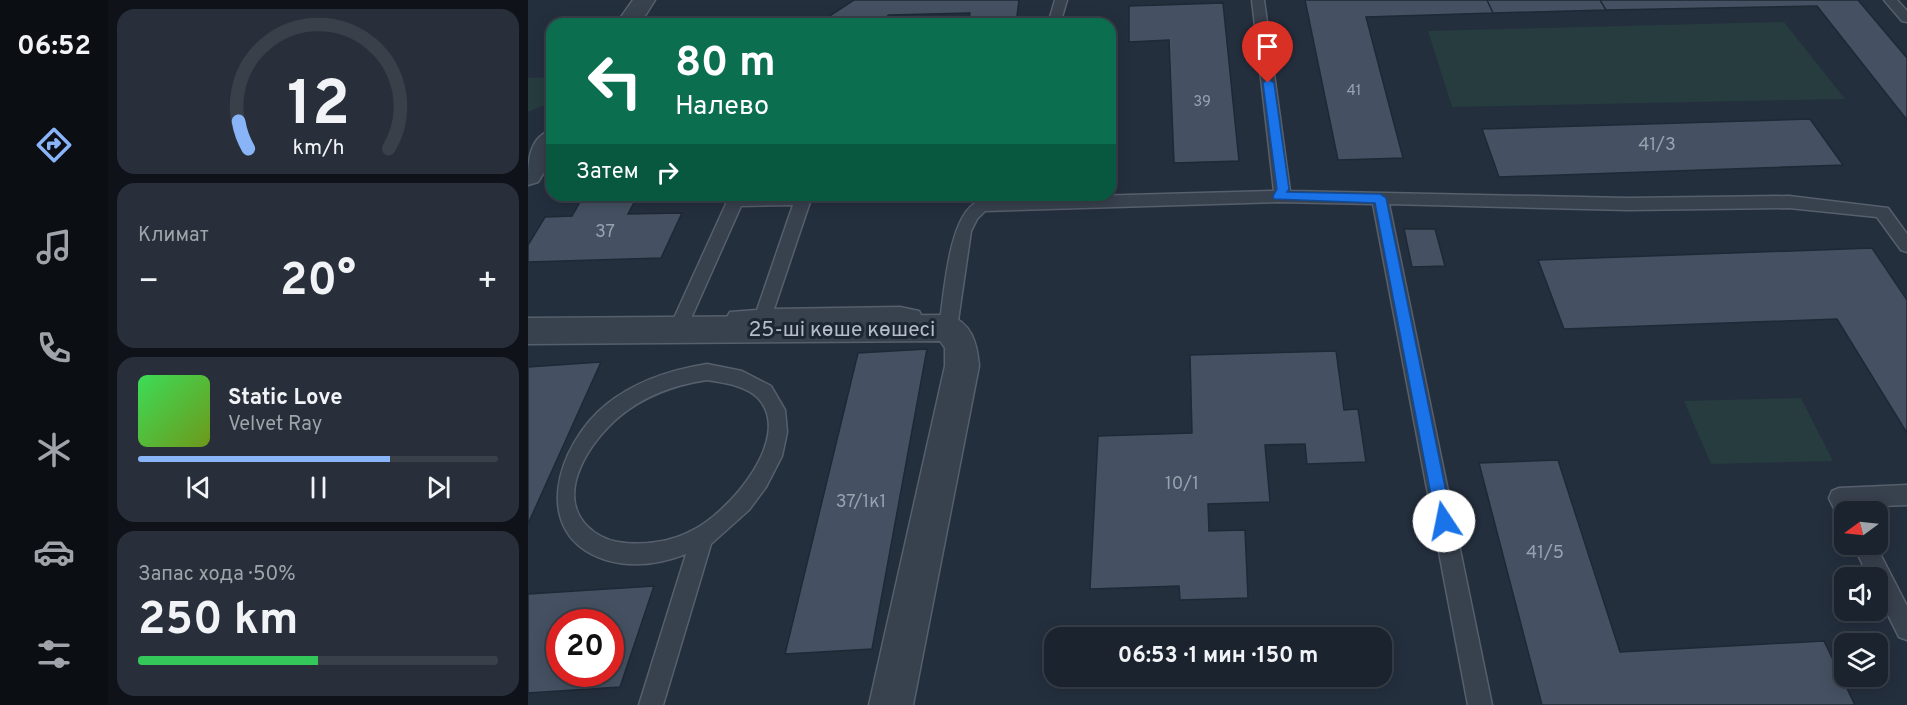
<!DOCTYPE html>
<html lang="ru">
<meta charset="utf-8">
<style>
:root{--surface:#1b232e;--page:#282f3a;--text:#f1f3f6;--muted:#a0a4aa;--line:#39404a;--accent:#8ab4f8}
body{margin:0;font-family:Overpass,sans-serif;background:var(--page);color:var(--text);height:100vh;display:flex;flex-direction:column;font-size:22px;white-space:nowrap}
*{box-sizing:border-box;margin:0}
p{font-size:20px;color:var(--muted)}
.icon{flex:none;width:33px;height:33px;fill:none;stroke:currentColor;stroke-width:2;stroke-linecap:round;stroke-linejoin:round}
.map{position:relative;flex:1;overflow:hidden}
.side{display:flex;flex-direction:column;gap:9px;padding:9px;background:#0f1319;width:420px}
.side>*{flex:none}
.hud{position:absolute;left:18px;top:18px;width:570px;height:183px;border-radius:18px;box-shadow:0 3px 15px #0003,0 0 0 2px var(--line);background:#0b6e4f;color:#fff;overflow:hidden}
.needle{width:39px;rotate:255deg}
.tools{position:absolute;left:1306px;top:501px;display:grid;gap:12px}
.tools a{display:grid;place-items:center;width:54px;height:54px;border-radius:12px;background:var(--surface);box-shadow:0 3px 15px #0003,0 0 0 2px var(--line);font-size:30px}
.speed{position:absolute;left:18px;top:609px;display:flex;gap:12px;font-size:30px;font-weight:700;text-align:center}
.speed>*{display:grid;place-content:center;width:78px;height:78px;border-radius:50%;background:var(--surface);box-shadow:0 3px 15px #0003,0 0 0 2px var(--line);line-height:1}
.speed .limit{border:9px solid #d22;background:#fff;color:#111}
.pin{position:absolute;display:grid;place-items:center;width:51px;height:51px;color:#fff;margin:-62px -26px;border-radius:50% 50% 50% 0;rotate:-45deg;box-shadow:0 0 6px #0007}
.pin .icon{rotate:45deg}
.me{position:absolute;width:66px;margin:-33px;rotate:349deg;stroke-linejoin:round;filter:drop-shadow(0 0 4px #0008)}
.turn{display:flex;align-items:center;gap:21px;height:126px;padding:0 30px;font-size:27px}
.turn .icon{width:78px;height:78px;stroke-width:2.5}
.turn b{display:block;font-size:42px;line-height:51px}
.then{display:flex;align-items:center;height:57px;padding:0 30px;background:#0003;gap:12px;font-size:22px}
.big{font-size:45px;font-weight:700;line-height:1.1}
.side .card{flex:1;display:flex;flex-direction:column;justify-content:center;gap:9px;min-width:0;padding:0 21px;border-radius:18px;background:var(--page)}
.side .dial{align-items:center;gap:0}
.dial svg{height:156px;overflow:visible;fill:none;stroke:var(--line);stroke-width:7;stroke-linecap:round;text-anchor:middle}
.dial text{fill:var(--text);stroke:none}
.song{display:flex;align-items:center;gap:18px}
.cover{width:72px;height:72px;border-radius:9px;background:linear-gradient(135deg,hsl(130 70% 55%),hsl(80 70% 35%))}
.played{height:6px;border-radius:3px;background:linear-gradient(90deg,var(--accent) 70%,var(--line) 70%)}
.keys{display:flex;justify-content:space-around;direction:ltr}
.heat{display:flex;justify-content:space-between;align-items:center;font-size:33px;direction:ltr}
.charge{height:9px;border-radius:4px;background:linear-gradient(90deg,#34c759 50%,var(--line) 0)}
.trip{position:absolute;left:516px;top:627px;width:348px;height:60px;border-radius:18px;background:var(--surface);box-shadow:0 3px 15px #0003,0 0 0 2px var(--line);font-weight:700;line-height:60px;text-align:center}
main{display:flex;flex:1;min-height:0}
.dock{display:flex;flex-direction:column;width:108px;justify-content:space-around;align-items:center;background:#0b0e12;color:var(--muted)}
.dock .icon{width:42px;height:42px}
.dock .active{color:var(--accent)}
.dock b{font-size:27px;color:var(--text)}
.map>svg:first-child{display:block}
</style>
<main>
<nav class="dock">
<b>06:52</b>
<svg class="icon active" aria-label="directions" viewBox="0 0 24 24"><path d="M12 3l9 9-9 9-9-9zM9 14v-3h6M13 9l2 2-2 2"/></svg>
<svg class="icon" aria-label="music" viewBox="0 0 24 24"><path d="M9 18V5l10-2v13"/><circle cx="6" cy="18" r="3"/><circle cx="16" cy="16" r="3"/></svg>
<svg class="icon" aria-label="phone" viewBox="0 0 24 24"><path d="M5 4h4l2 5-3 2q2 4 5 5l2-3 5 2v4C11 20 4 13 5 4z"/></svg>
<svg class="icon" aria-label="climate" viewBox="0 0 24 24"><path d="M12 3v18M4 7l16 10M4 17L20 7"/></svg>
<svg class="icon" aria-label="car" viewBox="0 0 24 24"><path d="M5 17H2v-5l4-1 3-4h7l3 4 3 1v5h-3M9 17h6M6 11h13"/><circle cx="7" cy="17" r="2"/><circle cx="17" cy="17" r="2"/></svg>
<svg class="icon" aria-label="filters" viewBox="0 0 24 24"><path d="M4 7h16M4 17h16"/><circle cx="9" cy="7" r="2"/><circle cx="15" cy="17" r="2"/></svg>
</nav>
<section class="side">
<div class="card dial"><svg viewBox="0 0 100 80">
<path d="M14 69A42 42 0 1 1 86 69"/>
<path d="M14 69A42 42 0 0 1 9 55" stroke="#8ab4f8"/>
<text x="50" y="56" font-size="32" font-weight="700">12</text>
<text x="50" y="72" font-size="11">km/h</text>
</svg></div>
<div class="card"><p>Климат</p>
<div class="heat"><a>−</a><b class="big">20°</b><a>+</a></div>
</div>
<div class="card">
<div class="song"><i class="cover"></i><div><b>Static Love</b><p>Velvet Ray</p></div></div>
<div class="played"></div>
<div class="keys"><svg class="icon" aria-label="previous" viewBox="0 0 24 24"><path d="M18 5L8 12l10 7zM5 5v14"/></svg><svg class="icon" aria-label="pause" viewBox="0 0 24 24"><path d="M8 5v14M16 5v14"/></svg><svg class="icon" aria-label="next" viewBox="0 0 24 24"><path d="M6 5l10 7-10 7zM19 5v14"/></svg></div>
</div>
<div class="card"><p>Запас хода · 50%</p><b class="big">250 km</b><div class="charge"></div></div>
</section>
<div class="map">
<svg width="1379" height="705" viewBox="0 0 1379 705">
<rect width="100%" height="100%" fill="#242f3e"/>
<path fill="#263c3f" d="M1256 22 1317 99 924 107 900 31Z
M24 77V102L0 112V78Z
M1273 398 1305 461 1183 464 1156 401Z"/>
<path fill="#455162" stroke="#1f2835" stroke-width="1.5" fill-rule="evenodd" d="M326 0H491L488 24H440L442 13 361 15 348 24H289Z
M777 0H959L965 13 838 17 875 158 810 160Z
M959 0H1072L1078 10 965 13Z
M1072 0H1330L1379 58V120L1289 6 1078 10Z
M695 3 711 161 646 163 641 40 601 42V6Z
M1282 119 1315 165 971 177 954 129Z
M56 195H110L100 214 154 213 133 258 0 262V245L17 217 44 216Z
M876 229H907L917 266 884 267Z
M1344 248 1379 300V433L1309 319 1036 329 1010 260Z
M399 349 344 649 257 654 330 353Z
M808 351 816 410 830 409 838 462 779 464 777 444 737 445 742 502 680 504 681 531 717 530 720 598 652 600 651 586 562 589 570 436 664 433 662 355Z
M73 362 0 524V367Z
M1030 460 1092 652 1296 641 1327 705H1014L951 463Z
M126 586 92 687 0 693V594ZM32 622H82V674H32Z"/>
<g fill="none" stroke-linecap="round" stroke-linejoin="round">
<g stroke="#565f6c" stroke-width="3">
<path id="service" d="M527 0H539L532 24H520Z
M724 0H736L762 191 1100 198 1261 196 1360 208 1379 234V252L1373 250 1349 217 1261 208 1100 210 861 204 964 705H940L845 204 751 202 457 211 449 219 443 231 429 328 426 333 420 335 414 333 411 328C416 298 420 216 449 202 456 198 468 199 476 199L477 195H493L492 198 746 191Z
M1356 0H1369L1379 11V22L1374 21Z
M202 195H281L283 199 246 309 372 307 391 311C395 318 397 327 393 334L387 336 381 334 377 322 372 321 208 324 202 322 199 317 202 312 229 310 265 205 213 206 161 323 155 325 149 323 146 318Z
M179 364 214 371 243 386 257 410 259 432 254 456 238 487 221 510 183 544 135 705H111L158 554C132 564 105 568 78 560 0 535 29 444 79 404 108 381 142 370 179 364ZM179 380C196 383 217 385 230 398 267 437 200 513 165 530 143 542 115 546 90 542 78 540 67 534 59 526 26 492 64 439 92 416 118 395 146 385 179 380Z
M1379 485V505L1326 507 1328 512H1317V521L1311 519 1301 498 1304 491 1311 488Z
M1325 544H1347L1379 606V640L1371 637 1350 595V578H1341Z"/>
</g>
<g stroke="#565f6c" stroke-width="3">
<path id="minor" d="M105 0H127L112 24H88Z
M24 130V160L10 182 0 185C0 163 0 137 24 130Z
M420 315C444 323 449 343 451 366L385 705H341L417 366V348L412 341 0 344V318Z"/>
</g>
<use href="#service" fill="#38414e" fill-rule="evenodd"/>
<use href="#minor" fill="#38414e" fill-rule="evenodd"/>
</g>
<path fill="#1a73e8" stroke="#114b97" stroke-width="1.5" d="M740 79 746 83 761 189 759 192 852 194 858 198 924 521 921 526 916 528 910 526 908 521 847 203 746 199 745 196 749 189 735 83Z"/>
<g text-anchor="middle" stroke-width="6" stroke-linejoin="round" paint-order="stroke">
<g font-size="15" fill="#98a1af">
<text x="826" y="95">41</text>
<text x="674" y="106">39</text>
</g>
<g font-size="18" fill="#98a1af">
<text x="1129" y="150">41/3</text>
<text x="77" y="237">37</text>
<text x="654" y="489">10/1</text>
<text x="333" y="507">37/1к1</text>
<text x="1017" y="558">41/5</text>
</g>
<g font-size="21" fill="#b4bcc9" stroke="#1d2633">
<text x="314" y="336">25-ші көше көшесі</text>
</g>
</g>
</svg>
<div class="tools">
<a><svg class="needle" viewBox="-14 -14 28 28"><path d="M0-13l5 13h-10z" fill="#e53935"/><path d="M0 13l5-13h-10z" fill="#a0a4aa"/></svg></a>
<a><svg class="icon" aria-label="sound" viewBox="0 0 24 24"><path d="M4 9h4l5-4v14l-5-4H4zM17 9q2 3 0 6"/></svg></a>
<a><svg class="icon" aria-label="layers" viewBox="0 0 24 24"><path d="M12 4l9 5-9 5-9-5zM3 14l9 5 9-5"/></svg></a>
</div>
<div class="speed"><div class="limit">20</div></div>
<div class="pin" style="left:740px;top:83px;background:#d93025"><svg class="icon" aria-label="arrive" viewBox="0 0 24 24"><path d="M6 21V4h12l-3 4 3 4H6"/></svg></div>
<svg class="me" style="left:916px;top:521px" viewBox="-20 -20 40 40"><circle r="19" fill="#fff"/><path d="M0-13L10 11 0 6-10 11z" fill="#1a73e8"/></svg>
<div class="trip">06:53 · 1 мин · 150 m</div>
<div class="hud">
<div class="turn"><svg class="icon" aria-label="left" viewBox="0 0 24 24"><path d="M17 20v-9H6M10 6l-5 5 5 5"/></svg><div><b>80 m</b>Налево</div></div>
<div class="then">Затем<svg class="icon" aria-label="right" viewBox="0 0 24 24"><path d="M7 20v-9h11M14 6l5 5-5 5"/></svg></div>
</div>
</div>
</main>
